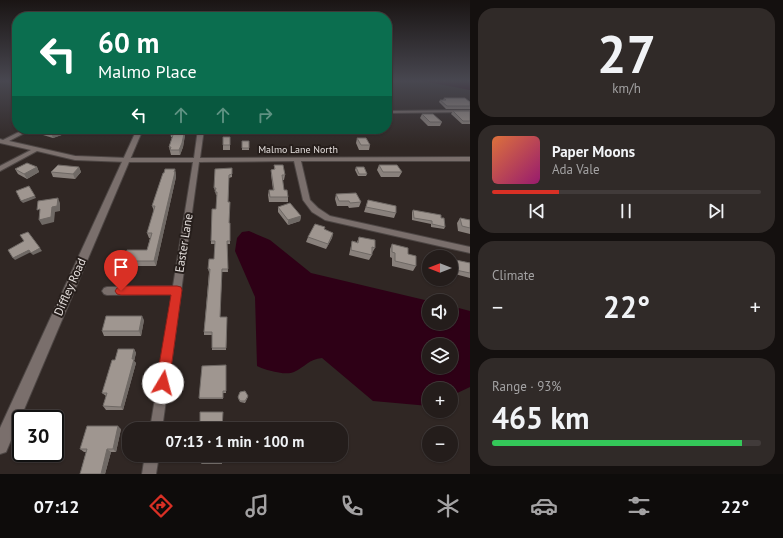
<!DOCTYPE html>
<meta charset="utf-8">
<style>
:root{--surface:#241d1b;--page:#302a28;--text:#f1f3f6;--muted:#a3a2a3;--line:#413b3a;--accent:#d93025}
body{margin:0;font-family:"PT Sans",sans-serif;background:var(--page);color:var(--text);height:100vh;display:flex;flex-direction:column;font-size:15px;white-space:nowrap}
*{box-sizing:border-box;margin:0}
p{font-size:13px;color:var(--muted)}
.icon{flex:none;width:22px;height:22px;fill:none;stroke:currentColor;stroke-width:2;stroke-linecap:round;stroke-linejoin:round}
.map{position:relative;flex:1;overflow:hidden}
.sheet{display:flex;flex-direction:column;gap:8px;padding:8px;background:#14100f;width:313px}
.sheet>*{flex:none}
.banner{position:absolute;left:12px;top:12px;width:380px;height:122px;border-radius:16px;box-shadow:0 1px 3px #0004,0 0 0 1px var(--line);background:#0b6e4f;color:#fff;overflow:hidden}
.needle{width:26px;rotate:270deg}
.fabs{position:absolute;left:422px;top:250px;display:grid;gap:8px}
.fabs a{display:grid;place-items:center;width:36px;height:36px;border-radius:50%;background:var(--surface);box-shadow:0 1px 3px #0004,0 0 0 1px var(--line);font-size:20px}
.speed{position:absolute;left:12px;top:410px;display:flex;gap:8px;font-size:20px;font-weight:700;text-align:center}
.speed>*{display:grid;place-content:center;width:52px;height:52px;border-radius:50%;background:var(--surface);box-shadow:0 1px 3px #0004,0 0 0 1px var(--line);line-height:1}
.speed .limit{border:2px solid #111;border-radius:6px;background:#fff;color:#111}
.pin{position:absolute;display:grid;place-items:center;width:34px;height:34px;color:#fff;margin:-41px -17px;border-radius:50% 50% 50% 0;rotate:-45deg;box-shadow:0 0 4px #0007}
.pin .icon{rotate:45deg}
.me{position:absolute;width:44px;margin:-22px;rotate:8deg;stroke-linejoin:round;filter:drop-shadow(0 0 3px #0008)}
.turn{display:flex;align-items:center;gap:14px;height:84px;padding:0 20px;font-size:18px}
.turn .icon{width:52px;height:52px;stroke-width:2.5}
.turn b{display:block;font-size:28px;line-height:34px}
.lanes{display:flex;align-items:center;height:38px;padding:0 20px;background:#0003;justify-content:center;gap:20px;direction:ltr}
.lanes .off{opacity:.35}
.big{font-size:30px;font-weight:700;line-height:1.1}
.sheet .tile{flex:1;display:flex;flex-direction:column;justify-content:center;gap:6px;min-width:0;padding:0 14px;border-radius:16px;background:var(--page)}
.sheet .dial{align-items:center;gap:0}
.dial b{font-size:52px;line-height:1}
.song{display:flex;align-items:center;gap:12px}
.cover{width:48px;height:48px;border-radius:6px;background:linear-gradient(135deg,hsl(20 70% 55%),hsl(320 70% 35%))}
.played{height:4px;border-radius:2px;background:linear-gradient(90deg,var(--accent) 25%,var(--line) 25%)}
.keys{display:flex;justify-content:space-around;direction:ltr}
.heat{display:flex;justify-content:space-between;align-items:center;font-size:22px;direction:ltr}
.charge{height:6px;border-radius:3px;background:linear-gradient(90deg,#34c759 93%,var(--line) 0)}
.trip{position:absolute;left:122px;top:422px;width:226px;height:40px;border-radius:16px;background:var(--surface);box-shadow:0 1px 3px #0004,0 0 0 1px var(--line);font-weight:700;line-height:40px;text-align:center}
.tab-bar{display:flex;height:64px;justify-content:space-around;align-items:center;background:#0e0c0b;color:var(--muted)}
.tab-bar .icon{width:28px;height:28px}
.tab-bar .current{color:var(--accent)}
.tab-bar b{font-size:18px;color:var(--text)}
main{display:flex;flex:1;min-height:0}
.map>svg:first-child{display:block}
</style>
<main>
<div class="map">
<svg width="470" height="474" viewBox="0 0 470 474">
<rect width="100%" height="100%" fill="#302724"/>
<path fill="#2e0016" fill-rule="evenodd" d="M423 81H470V90Z
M249 231 270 240 311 273 429 301V323H451V306L470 311V387L451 396V389H429V406L373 401 322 358C309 359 305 367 294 372 286 376 265 370 257 366L255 297 235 251 237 238 242 232ZM429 345H451V367H429Z"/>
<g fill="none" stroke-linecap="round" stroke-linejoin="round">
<g stroke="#4d4644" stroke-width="2">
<path id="street" d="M470 110V112L387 113V111Z
M25 129H32L9 141 75 156 127 158H194L198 129H204L200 158 470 157V161H301L310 200 318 208 330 216 470 247V253L325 220 312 212 303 200 294 161 199 162 162 429H150L172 294 107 295 104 294 102 291 104 288 107 287 173 286 193 162H127L75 160 37 151 0 171V166L31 150 0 143V139L3 140Z
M145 455H159L156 474H142Z"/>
</g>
<g stroke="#4d4644" stroke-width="2">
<path id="secondary" d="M137 129H143L6 452 0 454V428Z"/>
</g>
<use href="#street" fill="#7a6f6c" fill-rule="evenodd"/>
<use href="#secondary" fill="#7a6f6c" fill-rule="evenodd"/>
</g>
<path fill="#89817c" d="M444 98 470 102V109H446L439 102 440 100H443Z
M453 111H470V124H462L451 114Z
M422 114 442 122 440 126H428L420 118Z
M186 129 183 147 180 155H171L169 147 172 137H171L170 132Z
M40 131H73L53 138 43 135Z
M230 137V150H223V145Z
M357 138 370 145 369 150H359L356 143Z
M242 141H249V150H242Z
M274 165 285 175 284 180H282L284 190 288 197V202H269L268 195 269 190H273L271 174V170L274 169Z
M379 165 402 172 399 177H381L377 170Z
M37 167 39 172 27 179 18 174 15 169Z
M79 167 81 172 75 179 53 177 51 172Z
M356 167 367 174 366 176H358L355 170Z
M232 168V177L229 178 228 202 229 223H230V244H227L228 272H222L220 317H227L226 350H212V335H204V332L209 272 208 269 214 259 215 244H211V241L216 209 217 195H216L215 191 214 188Z
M175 169 176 177 156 266H126L124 261 147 250 150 238H149L147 233 154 211 152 206 164 173Z
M336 194 361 202 359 207 349 208 348 206H337L335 199Z
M368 200 396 213 394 218 364 212Z
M278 207 301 216 300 221 288 225 278 212Z
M413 210 441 218 445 227 444 229 431 227V224L412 220V212Z
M460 218 470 220V234L458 231 457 223Z
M324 230 333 233 332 238 326 249 306 242 308 237Z
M359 237 375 248 372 253V252V255L369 260 349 255 351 246 352 241 357 242Z
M392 244 408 254 416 266 413 271 392 266V258L390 257V249Z
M431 254 443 257H429V266L428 258Z
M451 259 470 263V278L451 273Z
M144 320 141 336H104L102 331Z
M134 349 136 353 134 361 136 363 123 410H106L103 406 106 396 102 393 115 360Z
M226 365V393H223V399H200L199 398Z
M238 397H248L245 403 240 402 238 398Z
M121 429 116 452H111L105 474H80L86 452H84L80 449Z
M222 455V464H202L201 463Z"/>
<path fill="#6f6965" d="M63 129H72L73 131 53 138 51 133Z
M185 129H186L183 147 180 155 179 150Z
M37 167 39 172 27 179 24 174Z
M79 167 81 172 75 179 73 174Z
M175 169 176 177 156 266 154 261Z
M35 196 36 198 23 203 21 201Z
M58 198 60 203V211L55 212 54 222 42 225 39 220 52 207Z
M301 216 300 221 288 225V220Z
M333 233 332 238 326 249 328 244Z
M40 248 42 251 33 255 31 253Z
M29 250 31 252 15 260 13 258Z
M142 316 144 320 141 336 139 331Z
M134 349 136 353 134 361 136 363 123 410 121 407Z
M118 426 121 429 116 452 113 449Z
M107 449 111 452 105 474H101Z"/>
<path fill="#9f9690" stroke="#6f6965" d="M444 98H465L470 102V106H447L440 100H446Z
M453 111H470V121H463Z
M422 114H433L442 122H430Z
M44 129H63L51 133 40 131Z
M171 129H185L182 143 179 150H170L171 147H169L174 132H170Z
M223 137H230V145H223Z
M357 138H366L370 145H361Z
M242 141H249V148H242Z
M27 163 37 167 24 174 15 169Z
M58 165 79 167 73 174 51 172Z
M274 165H283L285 175H282L284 190H287L288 197H270L269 190H274L271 170 275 169Z
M379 165H397L402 172H383Z
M356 167H364L367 174H359Z
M232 168V174L229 175 228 202H230L229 223H230V241H227L228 269H222L220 317H227L226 348H212V332H204L210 269H208L209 259H214L215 241H211L212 209H216L217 192H215L216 188H214L215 169Z
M165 169H175L174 172H175L154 261H124L127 250H147L152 233H147L155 206H152L163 173H164Z
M29 186 35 196 21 201 16 191Z
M356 193 361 202 350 203 349 201H339L336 194Z
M58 198 57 206 52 207 51 217 39 220 40 209 37 210 38 201Z
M368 200 396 206V213L366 207Z
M290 203 301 216 288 220 278 207Z
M413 210 441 215V218H444L445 227 432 224V221L414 218Z
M460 218 470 220V228L462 226Z
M315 224 325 227 324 229 333 233 328 244 308 237Z
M28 232 40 248 31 253 29 250 13 258 8 250 24 241 20 235Z
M359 237 375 240V248L372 247V255L351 250 352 241 358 243Z
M392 244 408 248V254L416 256V266L395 261V253L392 252Z
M431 254 443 257H431Z
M451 259 470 263V273L451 269Z
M106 316H142L139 331H102Z
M118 349H134L132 359H134L121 407 103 406 107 393H102L112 360H115Z
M226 365V391H223V398H199L202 366Z
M245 391 248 396 245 401H240L238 397 240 392Z
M200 412H223L222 429H196L197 425H200Z
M87 426H118L113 449H107L101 474H80L87 449H80Z
M202 455H222V463H201Z"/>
<linearGradient id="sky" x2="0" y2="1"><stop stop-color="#1a1514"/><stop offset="0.55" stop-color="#484750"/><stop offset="1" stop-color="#484750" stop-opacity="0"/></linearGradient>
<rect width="470" height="147" fill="url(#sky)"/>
<path fill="#d93025" stroke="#8d1f18" d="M121 286H177L181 287 182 290 169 383 168 387 163 389 158 387 156 383 171 295H121L117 294 115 291 117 288Z"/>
<g text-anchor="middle" stroke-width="4" stroke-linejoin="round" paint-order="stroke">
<g font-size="10" fill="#e4dedc" stroke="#261e1b">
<text x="298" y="153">Malmo Lane North</text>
</g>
<g font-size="12" fill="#e4dedc" stroke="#261e1b">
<text transform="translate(184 243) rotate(-81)" y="4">Easter Lane</text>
<text transform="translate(70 287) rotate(-66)" y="4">Diffley Road</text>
</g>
</g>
</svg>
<div class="fabs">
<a><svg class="needle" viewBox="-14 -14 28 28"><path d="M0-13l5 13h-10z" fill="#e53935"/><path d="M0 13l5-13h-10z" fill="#a3a2a3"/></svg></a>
<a><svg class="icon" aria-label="sound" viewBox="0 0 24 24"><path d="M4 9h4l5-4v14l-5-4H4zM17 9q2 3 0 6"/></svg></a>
<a><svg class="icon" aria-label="layers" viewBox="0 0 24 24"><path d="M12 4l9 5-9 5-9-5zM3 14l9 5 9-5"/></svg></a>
<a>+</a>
<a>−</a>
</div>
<div class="speed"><div class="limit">30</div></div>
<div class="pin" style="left:121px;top:291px;background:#d93025"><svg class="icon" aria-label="arrive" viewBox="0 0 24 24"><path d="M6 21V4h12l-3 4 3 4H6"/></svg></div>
<svg class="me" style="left:163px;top:383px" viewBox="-20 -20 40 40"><circle r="19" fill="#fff"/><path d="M0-13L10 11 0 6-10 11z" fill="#d93025"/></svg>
<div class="trip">07:13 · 1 min · 100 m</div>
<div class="banner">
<div class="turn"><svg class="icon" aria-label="left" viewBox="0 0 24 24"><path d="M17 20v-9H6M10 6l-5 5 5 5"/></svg><div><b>60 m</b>Malmo Place</div></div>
<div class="lanes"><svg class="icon" aria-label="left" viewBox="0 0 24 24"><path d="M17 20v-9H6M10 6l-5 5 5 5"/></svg><svg class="icon off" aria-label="ahead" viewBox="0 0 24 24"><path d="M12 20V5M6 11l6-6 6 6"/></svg><svg class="icon off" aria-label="ahead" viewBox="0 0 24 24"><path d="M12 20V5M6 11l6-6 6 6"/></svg><svg class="icon off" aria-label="right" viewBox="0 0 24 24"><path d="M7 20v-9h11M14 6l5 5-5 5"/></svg></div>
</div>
</div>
<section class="sheet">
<div class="tile dial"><b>27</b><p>km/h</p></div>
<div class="tile">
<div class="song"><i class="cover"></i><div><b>Paper Moons</b><p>Ada Vale</p></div></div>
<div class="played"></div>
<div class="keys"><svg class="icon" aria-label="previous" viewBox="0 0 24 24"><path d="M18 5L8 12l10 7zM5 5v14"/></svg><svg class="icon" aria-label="pause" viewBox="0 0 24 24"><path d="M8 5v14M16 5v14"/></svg><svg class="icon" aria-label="next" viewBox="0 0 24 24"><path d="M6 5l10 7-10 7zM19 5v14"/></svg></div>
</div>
<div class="tile"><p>Climate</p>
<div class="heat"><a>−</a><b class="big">22°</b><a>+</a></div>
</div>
<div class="tile"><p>Range · 93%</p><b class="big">465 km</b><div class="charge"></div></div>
</section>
</main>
<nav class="tab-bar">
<b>07:12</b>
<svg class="icon current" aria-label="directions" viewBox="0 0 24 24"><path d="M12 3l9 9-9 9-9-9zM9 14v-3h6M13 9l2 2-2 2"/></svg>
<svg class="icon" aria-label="music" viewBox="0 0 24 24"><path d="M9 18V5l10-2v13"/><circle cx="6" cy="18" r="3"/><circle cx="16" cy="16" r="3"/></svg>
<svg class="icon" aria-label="phone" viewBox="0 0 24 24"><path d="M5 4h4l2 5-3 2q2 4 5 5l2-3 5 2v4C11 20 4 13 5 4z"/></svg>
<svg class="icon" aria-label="climate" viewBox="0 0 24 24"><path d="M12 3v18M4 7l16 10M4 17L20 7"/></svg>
<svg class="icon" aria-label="car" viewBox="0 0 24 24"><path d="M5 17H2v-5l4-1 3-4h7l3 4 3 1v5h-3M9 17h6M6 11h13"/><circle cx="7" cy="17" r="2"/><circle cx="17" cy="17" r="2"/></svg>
<svg class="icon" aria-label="filters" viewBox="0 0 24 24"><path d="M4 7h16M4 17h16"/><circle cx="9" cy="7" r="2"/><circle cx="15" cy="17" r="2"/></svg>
<b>22°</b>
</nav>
